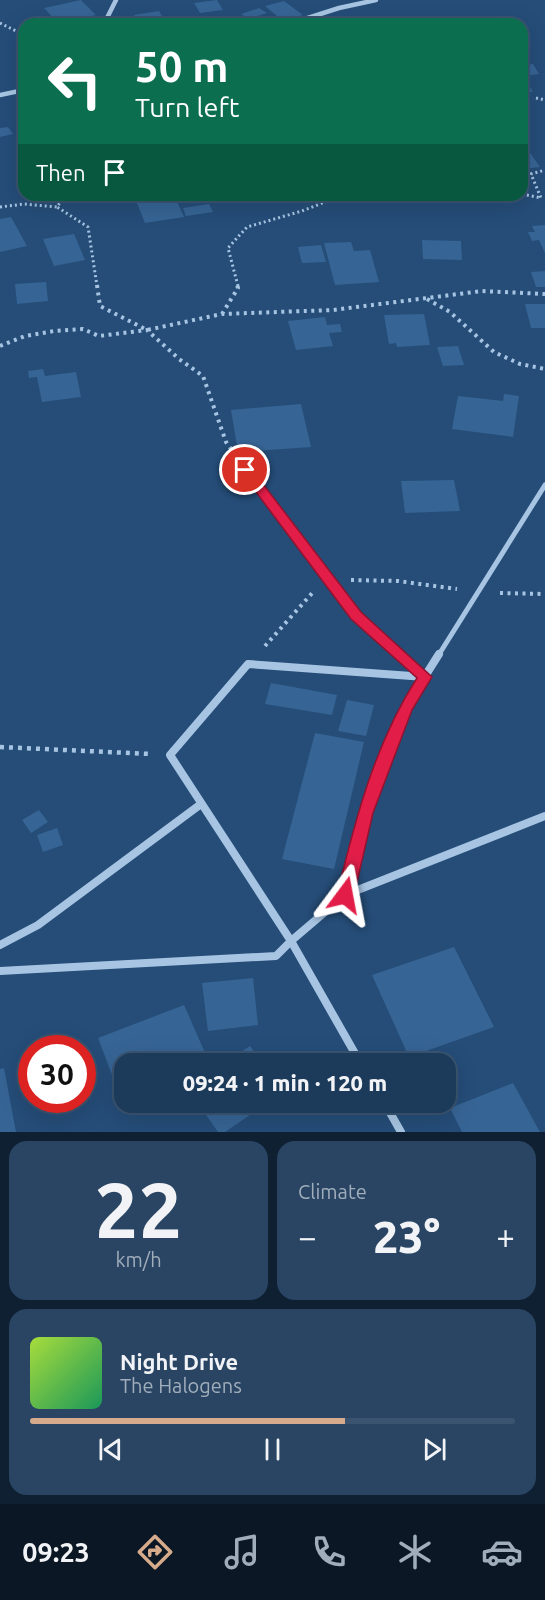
<!DOCTYPE html>
<meta charset="utf-8">
<style>
:root{--surface:#1c3a5a;--page:#294563;--text:#f1f3f6;--muted:#a0adbb;--line:#3a5470;--accent:#d6ab8b}
body{margin:0;font-family:Ubuntu,sans-serif;background:var(--page);color:var(--text);height:100vh;display:flex;flex-direction:column;font-size:22px;white-space:nowrap}
*{box-sizing:border-box;margin:0}
p{font-size:20px;color:var(--muted)}
.icon{flex:none;width:33px;height:33px;fill:none;stroke:currentColor;stroke-width:2;stroke-linecap:round;stroke-linejoin:round}
.map{position:relative;height:1132px;overflow:hidden}
.sheet{display:flex;flex-direction:column;gap:9px;padding:9px;background:#0f2032;flex:1}
.sheet>*{flex:none}
.hud{position:absolute;left:18px;top:18px;width:510px;height:183px;border-radius:18px;box-shadow:0 6px 24px #0002,0 0 0 2px var(--line);background:#0b6e4f;color:#fff;overflow:hidden}
.speed{position:absolute;left:18px;top:1035px;display:flex;gap:12px;font-size:30px;font-weight:700;text-align:center}
.speed>*{display:grid;place-content:center;width:78px;height:78px;border-radius:50%;background:var(--surface);box-shadow:0 6px 24px #0002,0 0 0 2px var(--line);line-height:1}
.speed .limit{border:9px solid #d22;background:#fff;color:#111}
.pin{position:absolute;display:grid;place-items:center;width:51px;height:51px;color:#fff;margin:-26px;border:3px solid #fff;border-radius:50%;box-shadow:0 2px 6px #0007}
.me{position:absolute;width:66px;margin:-33px;rotate:13deg;stroke-linejoin:round;filter:drop-shadow(0 0 4px #0008)}
.turn{display:flex;align-items:center;gap:21px;height:126px;padding:0 18px;font-size:27px}
.turn .icon{width:78px;height:78px;stroke-width:2.5}
.turn b{display:block;font-size:42px;line-height:51px}
.then{display:flex;align-items:center;height:57px;padding:0 18px;background:#0003;gap:12px;font-size:22px}
.big{font-size:45px;font-weight:800;line-height:1.1}
.sheet .card{flex:1;display:flex;flex-direction:column;justify-content:center;gap:9px;min-width:0;padding:0 21px;border-radius:18px;background:var(--page)}
.sheet .dial{align-items:center;gap:0}
.dial b{font-size:78px;line-height:1}
.song{display:flex;align-items:center;gap:18px}
.cover{width:72px;height:72px;border-radius:9px;background:linear-gradient(135deg,hsl(80 70% 55%),hsl(150 70% 35%))}
.played{height:6px;border-radius:3px;background:linear-gradient(90deg,var(--accent) 65%,var(--line) 65%)}
.keys{display:flex;justify-content:space-around;direction:ltr}
.heat{display:flex;justify-content:space-between;align-items:center;font-size:33px;direction:ltr}
.sheet .tiles{flex:1;display:grid;gap:9px;grid-template-columns:1fr 1fr}
.card:last-child{grid-column:span 2}
.trip{position:absolute;left:114px;top:1053px;width:342px;height:60px;border-radius:18px;background:var(--surface);box-shadow:0 6px 24px #0002,0 0 0 2px var(--line);font-weight:800;line-height:60px;text-align:center}
.tab-bar{display:flex;height:96px;justify-content:space-around;align-items:center;background:#0b1724;color:var(--muted)}
.tab-bar .icon{width:42px;height:42px}
.tab-bar .selected{color:var(--accent)}
.tab-bar b{font-size:27px;color:var(--text)}
.map>svg:first-child{display:block}
</style>
<div class="map">
<svg width="545" height="1132" viewBox="0 0 545 1132">
<rect width="100%" height="100%" fill="#254d78"/>
<path fill="#366494" d="M81 0 96 15 59 24 44 8Z
M217 0 223 10 200 13 194 3Z
M284 1 303 15 283 21 265 6Z
M259 8 267 13 249 19 241 14Z
M159 11 167 24H139L134 15Z
M533 64 539 74 524 76 533 92 522 93V65Z
M8 127 13 134 0 137V128Z
M522 147H526L540 167 522 169Z
M24 158V185L23 186 18 159Z
M127 195H169V196L129 201Z
M175 197 184 217 145 223 137 203Z
M209 204 213 212 186 216 183 208Z
M11 217 27 246 0 252V219Z
M545 225V253L539 240 532 241 528 232H535L532 226Z
M74 234 85 260 54 266 43 239Z
M422 240 461 241 462 260 423 259Z
M351 242 354 251 370 250 379 282 335 285 324 243Z
M321 245 326 262 302 263 298 247Z
M545 271V287H536L531 272Z
M46 282 48 301 17 304 15 284Z
M525 304H545V328H531Z
M424 314 430 345 397 347 396 343 389 344 384 315Z
M325 317 327 325 340 324 342 332 329 333 333 346 296 350 288 321Z
M458 346 464 365 443 366 437 347Z
M43 369 45 376 76 372 81 397 42 402 37 377 29 378 28 371Z
M504 394 519 396 513 437 452 429 458 396 503 401Z
M301 404 311 447 238 452 231 410Z
M454 480 460 511 405 513 401 481Z
M271 683 337 695 332 715 265 704Z
M347 700 374 705 366 736 338 731Z
M315 733 364 742 334 869 282 859Z
M39 810 48 822 31 833 22 820Z
M57 828 63 845 43 852 37 835Z
M454 947 494 1027 409 1057 372 975Z
M253 978 258 1025 208 1031 202 983Z
M184 1005 210 1064H124V1106L98 1038Z
M250 1046 263 1064H223Z
M4 1068 16 1132H0V1069Z
M513 1083 540 1132H462L450 1108Z
M197 1102H269L225 1132H218Z"/>
<g fill="none" stroke-linecap="round" stroke-linejoin="round">
<path stroke="#a7c5e3" stroke-width="3" stroke-dasharray="2 3" stroke-linecap="butt" d="M0 23 24 35
M536 98 545 100
M522 194 541 198 531 174 545 170
M65 195 57 207 88 227 97 286
M0 207 24 204 57 207
M238 286 228 248 247 227 302 211 343 195"/>
<path stroke="#a7c5e3" stroke-width="4" stroke-dasharray="3 4.5" stroke-linecap="butt" d="M97 285 100 306 147 330 222 314 333 310 482 291 545 294
M427 299 450 312 494 352 520 364 545 369
M222 314 238 288 237 285
M0 346 25 336 54 331 83 329 99 336 147 330 179 359 203 376 226 442 236 456
M351 580 398 581 457 589
M500 593 545 594
M265 646 314 591"/>
<path stroke="#a7c5e3" stroke-width="4.5" stroke-dasharray="4 5" stroke-linecap="butt" d="M0 747 151 754"/>
<path stroke="#a7c5e3" stroke-width="4.5" d="M104 24 116 0
M289 24 339 8 376 0
M0 95 24 90"/>
<path stroke="#a7c5e3" stroke-width="5" d="M245 469 356 616 402 656
M438 656 545 485"/>
<path stroke="#a7c5e3" stroke-width="8" d="M400 654 425 676
M345 895 545 816
M0 945 38 925 201 804
M0 971 276 956 291 941 170 755 248 664 425 677
M361 1064 291 941 345 895 365 813 405 708 439 654
M384 1102 401 1132"/>
</g>
<path fill="#e11d48" stroke="#92132f" stroke-width="1.5" d="M245 465 250 467 361 612 432 677 412 710 373 813 354 895 351 900 345 902 340 900 337 895C355 820 375 743 417 678L351 619 241 472 239 470Z"/>
</svg>
<div class="speed"><div class="limit">30</div></div>
<div class="pin" style="left:245px;top:470px;background:#d93025"><svg class="icon" aria-label="arrive" viewBox="0 0 24 24"><path d="M6 21V4h12l-3 4 3 4H6"/></svg></div>
<svg class="me" style="left:345px;top:895px" viewBox="-20 -20 40 40"><path d="M0-17L14 15 0 8-14 15z" fill="#e11d48" stroke="#fff" stroke-width="4"/></svg>
<div class="trip">09:24 · 1 min · 120 m</div>
<div class="hud">
<div class="turn"><svg class="icon" aria-label="left" viewBox="0 0 24 24"><path d="M17 20v-9H6M10 6l-5 5 5 5"/></svg><div><b>50 m</b>Turn left</div></div>
<div class="then">Then<svg class="icon" aria-label="arrive" viewBox="0 0 24 24"><path d="M6 21V4h12l-3 4 3 4H6"/></svg></div>
</div>
</div>
<section class="sheet">
<div class="tiles">
<div class="card dial"><b>22</b><p>km/h</p></div>
<div class="card"><p>Climate</p>
<div class="heat"><a>−</a><b class="big">23°</b><a>+</a></div>
</div>
<div class="card">
<div class="song"><i class="cover"></i><div><b>Night Drive</b><p>The Halogens</p></div></div>
<div class="played"></div>
<div class="keys"><svg class="icon" aria-label="previous" viewBox="0 0 24 24"><path d="M18 5L8 12l10 7zM5 5v14"/></svg><svg class="icon" aria-label="pause" viewBox="0 0 24 24"><path d="M8 5v14M16 5v14"/></svg><svg class="icon" aria-label="next" viewBox="0 0 24 24"><path d="M6 5l10 7-10 7zM19 5v14"/></svg></div>
</div>
</div>
</section>
<nav class="tab-bar">
<b>09:23</b>
<svg class="icon selected" aria-label="directions" viewBox="0 0 24 24"><path d="M12 3l9 9-9 9-9-9zM9 14v-3h6M13 9l2 2-2 2"/></svg>
<svg class="icon" aria-label="music" viewBox="0 0 24 24"><path d="M9 18V5l10-2v13"/><circle cx="6" cy="18" r="3"/><circle cx="16" cy="16" r="3"/></svg>
<svg class="icon" aria-label="phone" viewBox="0 0 24 24"><path d="M5 4h4l2 5-3 2q2 4 5 5l2-3 5 2v4C11 20 4 13 5 4z"/></svg>
<svg class="icon" aria-label="climate" viewBox="0 0 24 24"><path d="M12 3v18M4 7l16 10M4 17L20 7"/></svg>
<svg class="icon" aria-label="car" viewBox="0 0 24 24"><path d="M5 17H2v-5l4-1 3-4h7l3 4 3 1v5h-3M9 17h6M6 11h13"/><circle cx="7" cy="17" r="2"/><circle cx="17" cy="17" r="2"/></svg>
</nav>
